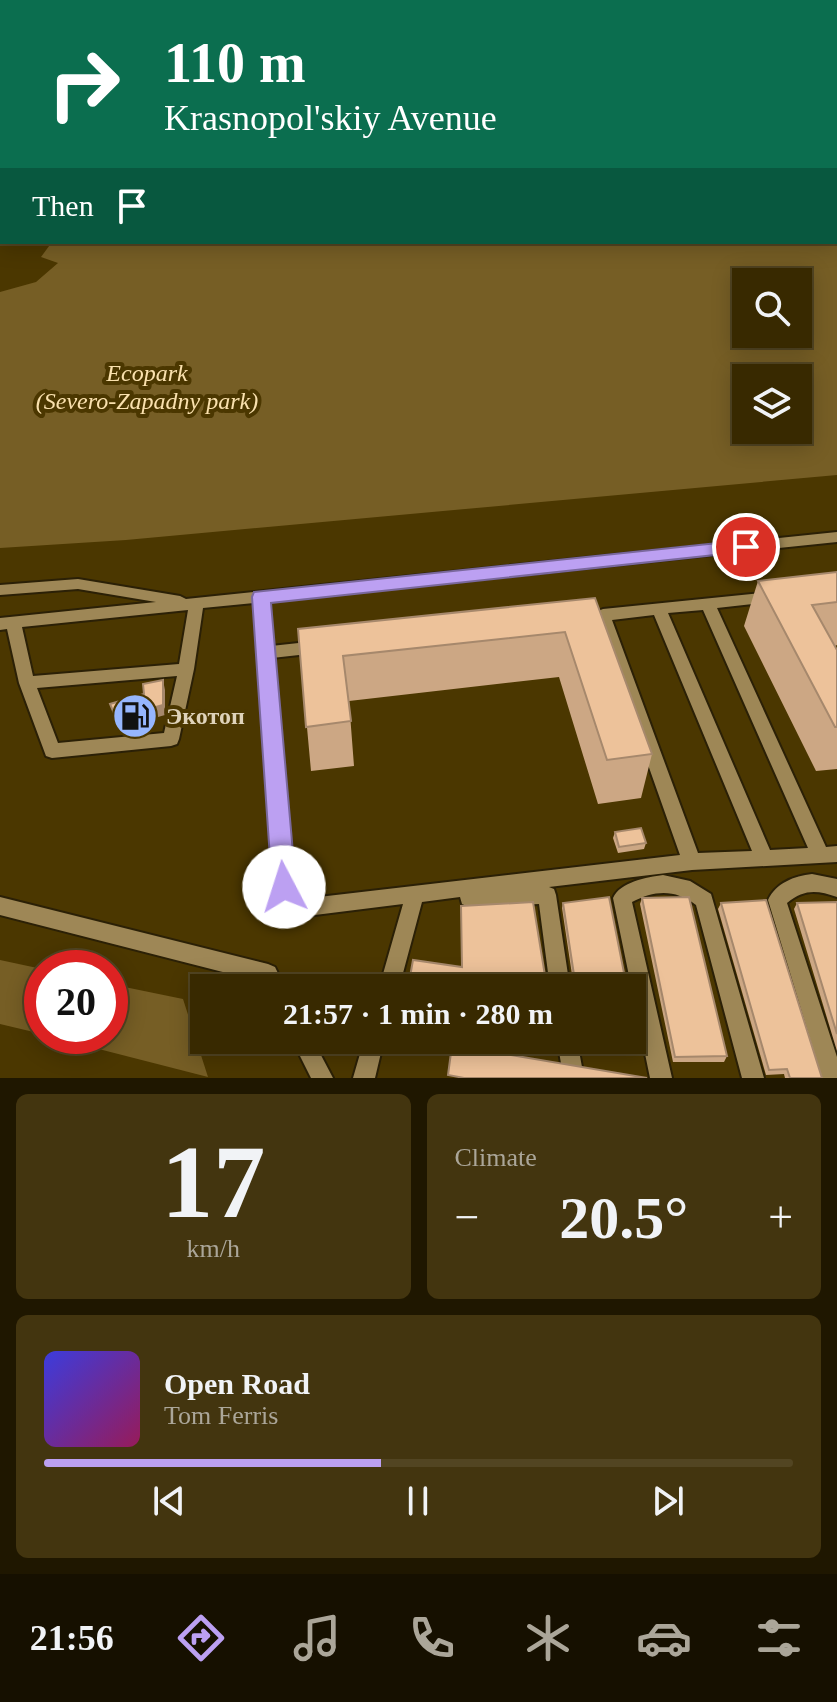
<!DOCTYPE html>
<meta charset="utf-8">
<style>
:root{--surface:#382900;--page:#43350f;--text:#f1f3f6;--muted:#aba699;--line:#524522;--accent:#bca0f2}
body{margin:0;font-family:"Times New Roman",serif;background:var(--page);color:var(--text);height:100vh;display:flex;flex-direction:column;font-size:30px;white-space:nowrap}
*{box-sizing:border-box;margin:0}
p{font-size:26px;color:var(--muted)}
.icon{flex:none;width:44px;height:44px;fill:none;stroke:currentColor;stroke-width:2;stroke-linecap:round;stroke-linejoin:round}
.map{position:relative;height:1078px;overflow:hidden}
.details{display:flex;flex-direction:column;gap:16px;padding:16px;background:#1f1700;flex:1}
.details>*{flex:none}
.hud{position:absolute;left:0px;top:0px;width:838px;height:244px;box-shadow:0 4px 20px #0003,0 0 0 2px var(--line);background:#0b6e4f;color:#fff;overflow:hidden}
.tools{position:absolute;left:732px;top:268px;display:grid;gap:16px}
.tools a{display:grid;place-items:center;width:80px;height:80px;border-radius:0px;background:var(--surface);box-shadow:0 4px 20px #0003,0 0 0 2px var(--line);font-size:40px}
.speed{position:absolute;left:24px;top:950px;display:flex;gap:16px;font-size:40px;font-weight:700;text-align:center}
.speed>*{display:grid;place-content:center;width:104px;height:104px;border-radius:50%;background:var(--surface);box-shadow:0 4px 20px #0003,0 0 0 2px var(--line);line-height:1}
.speed .limit{border:12px solid #d22;background:#fff;color:#111}
.pin{position:absolute;display:grid;place-items:center;width:68px;height:68px;color:#fff;margin:-34px;border:4px solid #fff;border-radius:50%;box-shadow:0 2px 8px #0007}
.me{position:absolute;width:88px;margin:-44px;rotate:355deg;stroke-linejoin:round;filter:drop-shadow(0 0 6px #0008)}
.turn{display:flex;align-items:center;gap:28px;height:168px;padding:0 32px;font-size:36px}
.turn .icon{width:104px;height:104px;stroke-width:2.5}
.turn b{display:block;font-size:56px;line-height:68px}
.then{display:flex;align-items:center;height:76px;padding:0 32px;background:#0003;gap:16px;font-size:30px}
.big{font-size:60px;font-weight:800;line-height:1.1}
.details .widget{flex:1;display:flex;flex-direction:column;justify-content:center;gap:12px;min-width:0;padding:0 28px;border-radius:12px;background:var(--page)}
.details .dial{align-items:center;gap:0}
.dial b{font-size:104px;line-height:1}
.song{display:flex;align-items:center;gap:24px}
.cover{width:96px;height:96px;border-radius:12px;background:linear-gradient(135deg,hsl(240 70% 55%),hsl(330 70% 35%))}
.played{height:8px;border-radius:4px;background:linear-gradient(90deg,var(--accent) 45%,var(--line) 45%)}
.keys{display:flex;justify-content:space-around;direction:ltr}
.heat{display:flex;justify-content:space-between;align-items:center;font-size:44px;direction:ltr}
.details .tiles{flex:1;display:grid;gap:16px;grid-template-columns:1fr 1fr}
.widget:last-child{grid-column:span 2}
.trip{position:absolute;left:190px;top:974px;width:456px;height:80px;border-radius:0px;background:var(--surface);box-shadow:0 4px 20px #0003,0 0 0 2px var(--line);font-weight:800;line-height:80px;text-align:center}
.tab-bar{display:flex;height:128px;justify-content:space-around;align-items:center;background:#161000;color:var(--muted)}
.tab-bar .icon{width:56px;height:56px}
.tab-bar .current{color:var(--accent)}
.tab-bar b{font-size:36px;color:var(--text)}
.map>svg:first-child{display:block}
</style>
<div class="map">
<svg width="837" height="1078" viewBox="0 0 837 1078">
<rect width="100%" height="100%" fill="#4b3700"/>
<path fill="#765e25" fill-rule="evenodd" d="M238 0H837V475L126 540 0 548V292L36 282 58 263 41 257 52 242H836V2ZM798 282V334H746V282ZM746 378H798V430H746Z
M0 960 42 969V1034L0 1024Z
M110 984 183 999 208 1077 48 1036H110Z"/>
<g fill="none" stroke-linecap="round" stroke-linejoin="round">
<g stroke="#2b2006" stroke-width="4">
<path id="minor" d="M179 0H185V2H179Z
M0 10H2L0 15Z
M837 532V542L269 601 271 646 317 641 322 643 325 647 322 651 317 653 272 658 293 883 310 898 680 855 595 615 598 611 603 609 771 592 776 593 778 597 776 601 771 602 717 608 826 847 837 846V862L692 870 549 887 554 889 556 895 570 988H550L539 904 469 907 462 904 460 897 422 902 399 988H379L403 904 307 916C295 911 280 899 275 887L254 603 203 608 194 669 179 739 177 744 171 746 52 758 46 756 19 683 7 629 0 630V618L156 602 78 589 0 595V585L78 579 180 596 186 599ZM188 610 179 664 33 676 22 627ZM703 610 808 848 770 850 668 613ZM654 615 752 851 698 853 612 620ZM177 676 164 733 58 743 37 688Z
M812 874 837 879V897C817 890 804 889 787 903L837 1057V1078H822L768 900C776 883 794 876 812 874Z
M663 875 690 881 711 894 764 1078H742L696 905C675 889 655 890 632 902L672 1078H650L613 898C620 882 647 877 663 875Z
M0 897 268 964 275 967 285 988H264L262 982 0 915Z
M292 1040H313L333 1078H311Z
M364 1040H384L375 1078H353Z
M474 1040H494L495 1044 508 1048 512 1055 508 1062 501 1066 479 1060Z
M557 1040H577L582 1067 579 1075 571 1078 563 1075Z"/>
</g>
<use href="#minor" fill="#9e8756" fill-rule="evenodd"/>
</g>
<path fill="#cca784" d="M837 572V645L835 646 837 650V769L816 771 744 626 758 581Z
M595 598 652 754 641 798 598 804 559 677 349 701 354 766 311 771 298 629Z
M615 832 646 843 644 849 618 853 613 838Z
M642 898 727 1056 724 1062H673L640 904Z
M837 902V1051L794 909 797 903Z
M563 903 627 988H574L562 908Z
M721 903 822 1078H785L784 1074 766 1075 718 909Z
M453 1040 452 1048 399 1051V1046Z
M502 1040H553L502 1042Z
M583 1040H632L638 1046 636 1051 584 1048Z"/>
<path fill="#a6886c" d="M0 74H2V91H0Z
M163 680 165 690V715L119 728 116 718Z"/>
<path fill="#edc29a" stroke="#a6886c" stroke-width="2" d="M141 0H179L180 2H141Z
M0 13H2V74H0Z
M837 572V602L812 605 837 650V727H835L758 581Z
M595 598 652 754 607 760 565 632 343 656 351 721 306 727 298 629Z
M163 680V705L116 718 110 704 144 694 143 684Z
M641 828 646 843 619 847 615 832Z
M609 897 627 988H576L563 903Z
M689 897 727 1056 675 1057 642 898Z
M766 900 822 1078H790L787 1069 769 1070 721 903Z
M533 902 547 988H408L413 960 462 967 461 906Z
M837 902V1034L797 903Z
M632 1014 638 1046 585 1043V1040H632Z
M400 1040H452V1042L399 1046Z
M452 1045 647 1078H464L448 1075Z"/>
<path fill="#bca0f2" stroke="#7a689d" stroke-width="2" d="M746 540 752 542V551L271 603 296 887 292 895 284 899 275 895 272 887 252 597 254 592Z"/>
<defs>
<g id="fuel-disc" transform="scale(2.3)"><circle r="9.5" fill="#96b6fd" stroke="#4b3700"/><path d="M-5.5-6h7V0h2V4h1.3V-2.5L3-4.5l.8-.8L6-3V5H2.5V1h-1V6h-7ZM-4.2-4.7v3.2H.2V-4.7Z" fill="#111"/></g>
</defs>
<g fill-rule="evenodd">
<use href="#fuel-disc" x="135" y="716"/>
</g>
<g text-anchor="middle" stroke-width="8" stroke-linejoin="round" paint-order="stroke">
<g font-size="24" font-style="italic" fill="#fae1ae" stroke="#4b3700">
<text x="147" y="381">Ecopark<tspan x="147" dy="28">(Severo-Zapadny park)</tspan></text>
</g>
<g font-size="24" font-weight="bold" fill="#dfd3ba" stroke="#4b3700" text-anchor="start">
<text x="166" y="724">Экотоп</text>
</g>
</g>
</svg>
<div class="tools">
<a><svg class="icon" aria-label="search" viewBox="0 0 24 24"><circle cx="10" cy="10" r="6"/><path d="M15 15l6 6"/></svg></a>
<a><svg class="icon" aria-label="layers" viewBox="0 0 24 24"><path d="M12 4l9 5-9 5-9-5zM3 14l9 5 9-5"/></svg></a>
</div>
<div class="speed"><div class="limit">20</div></div>
<div class="pin" style="left:746px;top:547px;background:#d93025"><svg class="icon" aria-label="arrive" viewBox="0 0 24 24"><path d="M6 21V4h12l-3 4 3 4H6"/></svg></div>
<svg class="me" style="left:284px;top:887px" viewBox="-20 -20 40 40"><circle r="19" fill="#fff"/><path d="M0-13L10 11 0 6-10 11z" fill="#bca0f2"/></svg>
<div class="trip">21:57 · 1 min · 280 m</div>
<div class="hud">
<div class="turn"><svg class="icon" aria-label="right" viewBox="0 0 24 24"><path d="M7 20v-9h11M14 6l5 5-5 5"/></svg><div><b>110 m</b>Krasnopol'skiy Avenue</div></div>
<div class="then">Then<svg class="icon" aria-label="arrive" viewBox="0 0 24 24"><path d="M6 21V4h12l-3 4 3 4H6"/></svg></div>
</div>
</div>
<section class="details">
<div class="tiles">
<div class="widget dial"><b>17</b><p>km/h</p></div>
<div class="widget"><p>Climate</p>
<div class="heat"><a>−</a><b class="big">20.5°</b><a>+</a></div>
</div>
<div class="widget">
<div class="song"><i class="cover"></i><div><b>Open Road</b><p>Tom Ferris</p></div></div>
<div class="played"></div>
<div class="keys"><svg class="icon" aria-label="previous" viewBox="0 0 24 24"><path d="M18 5L8 12l10 7zM5 5v14"/></svg><svg class="icon" aria-label="pause" viewBox="0 0 24 24"><path d="M8 5v14M16 5v14"/></svg><svg class="icon" aria-label="next" viewBox="0 0 24 24"><path d="M6 5l10 7-10 7zM19 5v14"/></svg></div>
</div>
</div>
</section>
<nav class="tab-bar">
<b>21:56</b>
<svg class="icon current" aria-label="directions" viewBox="0 0 24 24"><path d="M12 3l9 9-9 9-9-9zM9 14v-3h6M13 9l2 2-2 2"/></svg>
<svg class="icon" aria-label="music" viewBox="0 0 24 24"><path d="M9 18V5l10-2v13"/><circle cx="6" cy="18" r="3"/><circle cx="16" cy="16" r="3"/></svg>
<svg class="icon" aria-label="phone" viewBox="0 0 24 24"><path d="M5 4h4l2 5-3 2q2 4 5 5l2-3 5 2v4C11 20 4 13 5 4z"/></svg>
<svg class="icon" aria-label="climate" viewBox="0 0 24 24"><path d="M12 3v18M4 7l16 10M4 17L20 7"/></svg>
<svg class="icon" aria-label="car" viewBox="0 0 24 24"><path d="M5 17H2v-5l4-1 3-4h7l3 4 3 1v5h-3M9 17h6M6 11h13"/><circle cx="7" cy="17" r="2"/><circle cx="17" cy="17" r="2"/></svg>
<svg class="icon" aria-label="filters" viewBox="0 0 24 24"><path d="M4 7h16M4 17h16"/><circle cx="9" cy="7" r="2"/><circle cx="15" cy="17" r="2"/></svg>
</nav>
